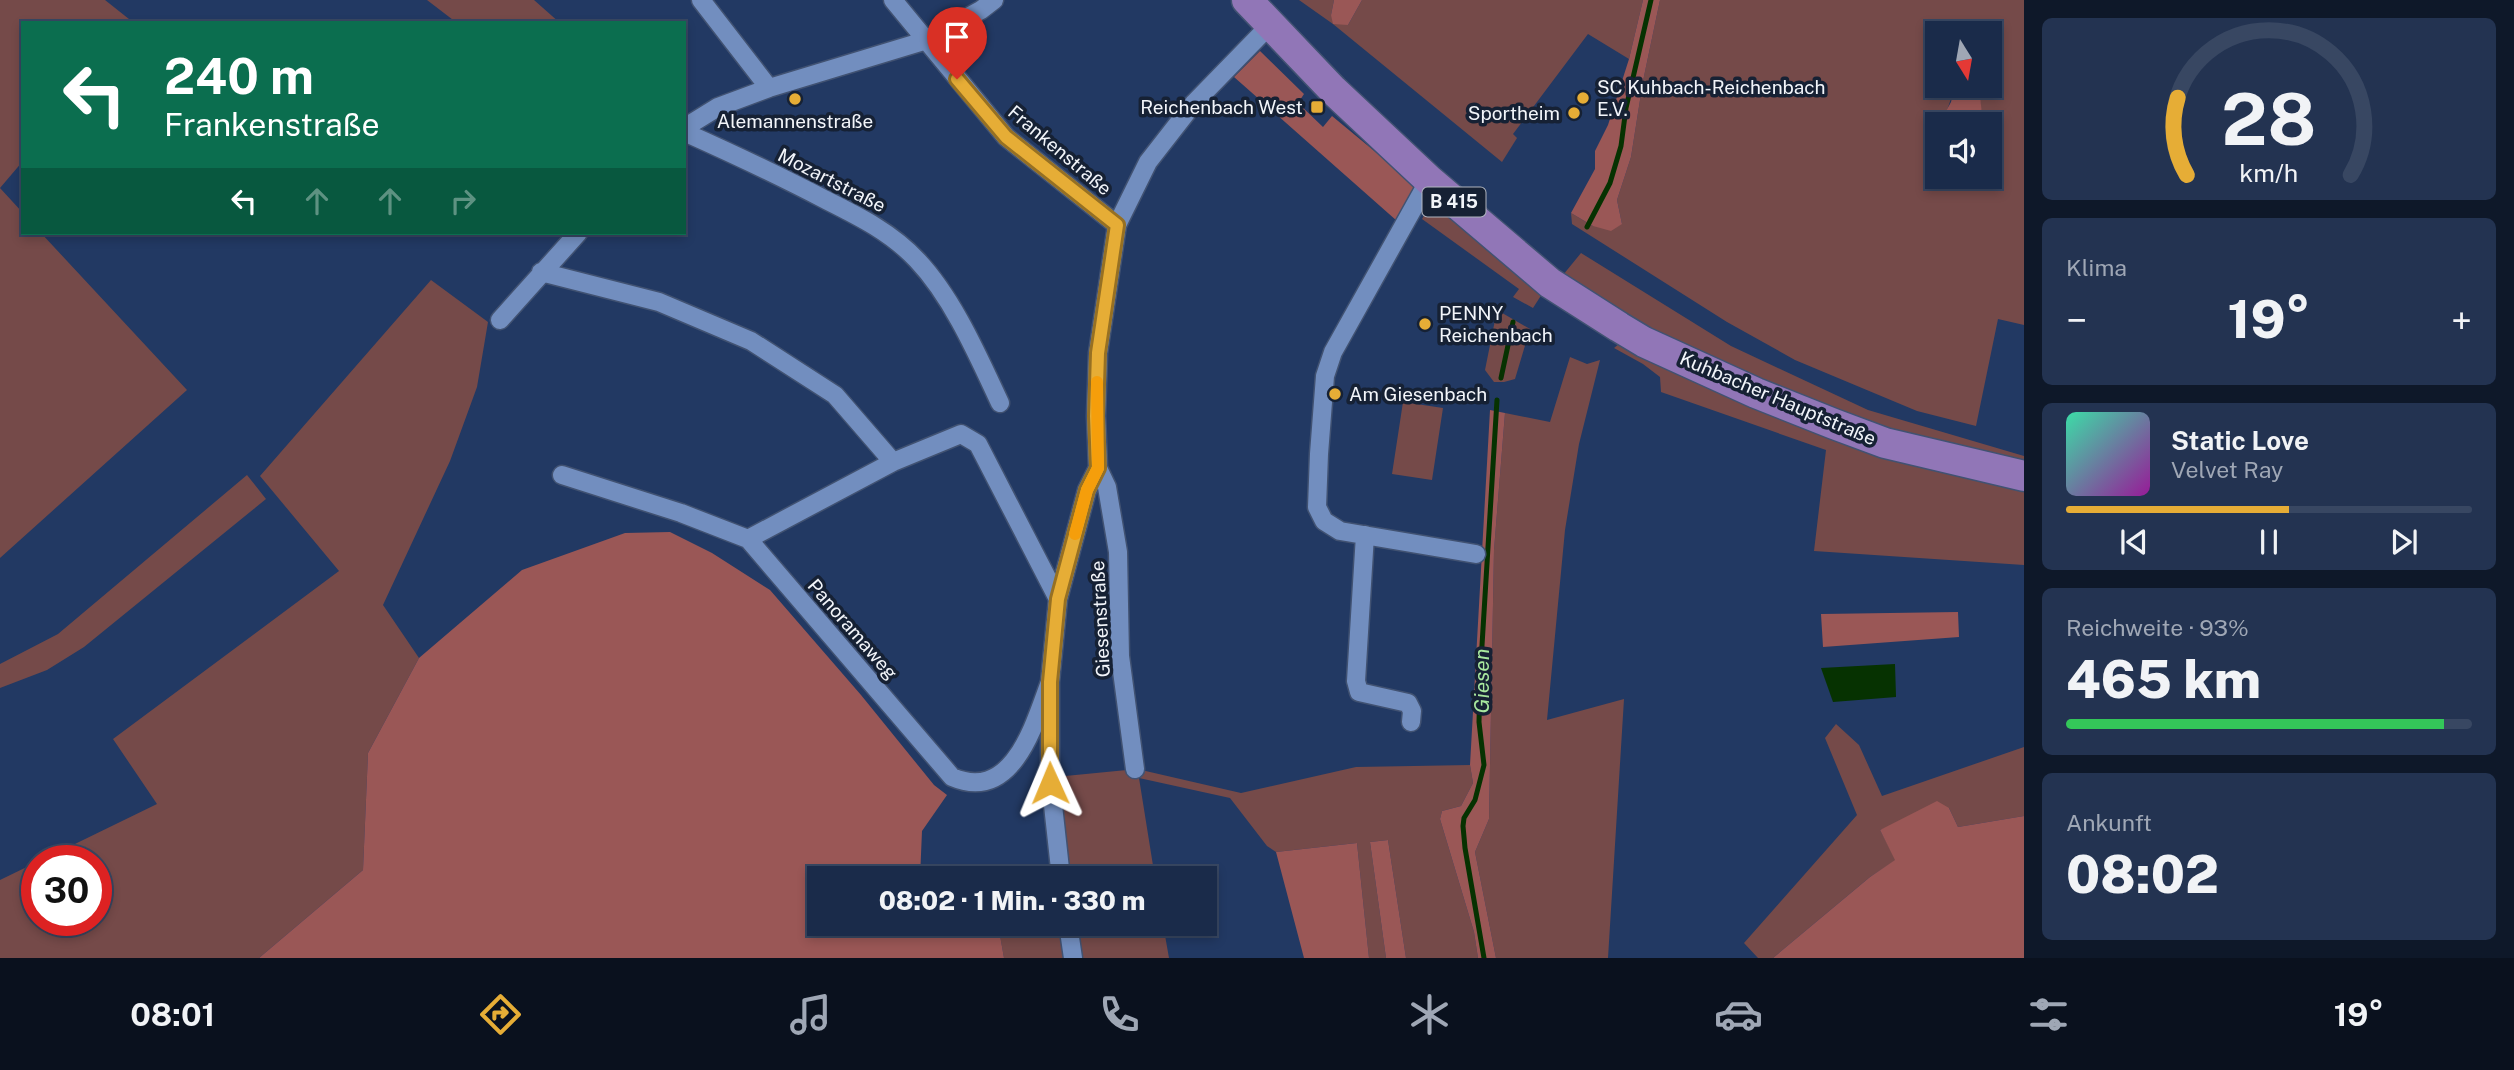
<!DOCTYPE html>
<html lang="de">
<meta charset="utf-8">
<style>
:root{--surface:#1a2b4a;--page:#233351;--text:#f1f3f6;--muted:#9fa7b5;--line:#384762;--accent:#e6ad36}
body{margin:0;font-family:"Public Sans",sans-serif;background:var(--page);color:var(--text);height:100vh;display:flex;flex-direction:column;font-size:26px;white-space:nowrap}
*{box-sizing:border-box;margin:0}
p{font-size:23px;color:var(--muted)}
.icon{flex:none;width:38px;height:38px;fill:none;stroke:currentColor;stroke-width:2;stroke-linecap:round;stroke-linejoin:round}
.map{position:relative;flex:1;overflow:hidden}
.details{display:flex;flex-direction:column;gap:18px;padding:18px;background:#0e1829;width:490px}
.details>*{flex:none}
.hud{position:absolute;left:21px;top:21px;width:665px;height:214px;border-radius:0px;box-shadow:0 4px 10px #0003,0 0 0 2px var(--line);background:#0b6e4f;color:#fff;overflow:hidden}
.needle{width:46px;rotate:169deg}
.fabs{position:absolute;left:1925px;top:21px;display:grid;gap:14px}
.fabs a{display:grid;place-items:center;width:77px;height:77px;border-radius:0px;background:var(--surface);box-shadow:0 4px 10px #0003,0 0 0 2px var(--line);font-size:35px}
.speed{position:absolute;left:21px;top:845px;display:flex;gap:14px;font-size:35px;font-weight:700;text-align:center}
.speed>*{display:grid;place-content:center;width:91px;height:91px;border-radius:50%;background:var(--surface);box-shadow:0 4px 10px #0003,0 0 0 2px var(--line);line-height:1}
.speed .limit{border:10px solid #d22;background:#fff;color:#111}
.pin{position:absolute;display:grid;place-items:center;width:60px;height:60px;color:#fff;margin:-72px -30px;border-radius:50% 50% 50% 0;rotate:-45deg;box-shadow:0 0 7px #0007}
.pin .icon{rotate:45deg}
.me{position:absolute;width:77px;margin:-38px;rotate:359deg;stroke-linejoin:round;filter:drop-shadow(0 0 5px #0008)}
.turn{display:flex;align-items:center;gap:24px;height:147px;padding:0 28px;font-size:32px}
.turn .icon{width:91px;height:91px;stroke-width:2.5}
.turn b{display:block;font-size:49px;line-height:60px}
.lanes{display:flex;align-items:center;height:66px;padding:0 28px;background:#0003;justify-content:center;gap:35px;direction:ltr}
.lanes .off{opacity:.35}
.big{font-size:52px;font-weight:800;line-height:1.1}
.details .card{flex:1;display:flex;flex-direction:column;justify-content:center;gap:10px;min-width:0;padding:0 24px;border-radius:10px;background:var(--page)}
.details .dial{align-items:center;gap:0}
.dial svg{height:182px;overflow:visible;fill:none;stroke:var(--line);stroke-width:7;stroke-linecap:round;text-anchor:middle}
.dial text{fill:var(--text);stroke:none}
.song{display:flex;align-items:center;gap:21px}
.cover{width:84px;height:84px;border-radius:10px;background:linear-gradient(135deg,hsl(160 70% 55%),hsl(300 70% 35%))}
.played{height:7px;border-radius:4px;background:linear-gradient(90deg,var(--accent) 55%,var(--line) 55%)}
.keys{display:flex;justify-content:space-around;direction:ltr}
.heat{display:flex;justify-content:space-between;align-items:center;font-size:38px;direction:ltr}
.charge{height:10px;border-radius:5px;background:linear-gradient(90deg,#34c759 93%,var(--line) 0)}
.trip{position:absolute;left:807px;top:866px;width:410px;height:70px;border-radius:0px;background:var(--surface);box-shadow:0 4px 10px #0003,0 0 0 2px var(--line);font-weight:800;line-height:70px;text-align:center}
.menu{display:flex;height:112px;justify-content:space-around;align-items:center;background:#0a111e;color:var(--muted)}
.menu .icon{width:49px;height:49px}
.menu .on{color:var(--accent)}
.menu b{font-size:32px;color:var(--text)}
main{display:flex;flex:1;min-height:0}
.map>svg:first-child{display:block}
</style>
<main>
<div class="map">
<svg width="2024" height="958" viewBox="0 0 2024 958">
<rect width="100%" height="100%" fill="#223963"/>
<path fill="#754a49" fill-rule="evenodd" d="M0 0H105L134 23H23V161L0 188 23 213V233H41L187 390 0 558Z
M427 0H534L560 23H457Z
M1299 0H1334L1331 15 1348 25 1362 0H1643L1629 59 1588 34 1513 134 1517 138 1502 162 1333 24Z
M1660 0H2024V325L1998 319 1976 426 1917 411 1795 360 1727 322 1572 224 1571 213 1593 226 1622 224 1617 200 1631 157 1643 81ZM1937 33H1990V86H1937ZM1978 86 1983 124H1990V177H1937V158L1932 133 1944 119 1955 87Z
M1433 200 1542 294 1533 308 1513 297 1519 289 1422 219Z
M1581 253 1731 346 1868 410 2024 456V468L1885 434 1667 339 1563 275Z
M431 280 488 322 477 387 450 461 383 605 419 658 368 753 363 870 259 958H0V880L37 862V920H96V861H40L157 804 113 739 339 571 260 476Z
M1497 310 1530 329 1515 379 1504 382H1494L1485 370Z
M1620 343 2024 489V565L1814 551 1826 450 1661 392 1660 377 1643 364 1614 348Z
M1570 357 1587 364 1600 360 1579 444 1565 530 1547 720 1624 699 1608 958H1496L1475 852 1489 819 1494 550 1505 413 1550 422Z
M1403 402 1443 408 1432 480 1392 474Z
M247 475 266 499 84 647 47 670 0 688V664L58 634Z
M1836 724 1859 745 1882 796 2024 747V816L1958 827 1949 808 1880 830 1896 860 1870 877 1773 958H1758L1744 943 1857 815 1825 738Z
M1470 765 1473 783 1461 806 1442 811 1440 819 1474 932 1478 958H1406L1388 840 1370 842 1386 958H1369L1357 843 1276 852 1267 846 1230 798 1139 778 1155 878H1012L1067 870 1055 777 1137 769 1241 793 1356 767Z
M998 924H1163L1169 958H1004Z"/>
<path fill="#9a5756" d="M1334 0H1362L1348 25 1333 24 1331 15Z
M1643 0H1660L1643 81 1631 157 1617 200 1622 224 1611 231 1593 226 1571 213 1595 169V151L1608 125 1629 59Z
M1260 51 1304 94 1298 103 1323 127 1332 116 1419 188 1397 221 1234 77Z
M1955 86H1979L1983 124H1939L1951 102Z
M1937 127V158L1926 157 1924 145Z
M1490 410 1505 413 1494 550 1489 819 1475 852 1496 958H1478L1474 932 1440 819 1442 811 1461 806 1473 783 1470 765Z
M670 532 712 553 770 590 861 695 934 785 947 795 922 831 920 878H819V924H998L1004 958H259L363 870 368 753 419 658 522 570 625 533Z
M1958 612 1959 637 1823 647 1821 614Z
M1937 801 1949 808 1958 827 2024 816V958H1773L1870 877 1895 860 1880 830Z
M1388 840 1406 958H1386L1370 842Z
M1357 843 1369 958H1304L1276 852Z"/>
<path fill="#063201" d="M1895 664 1896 697 1833 702 1821 668Z"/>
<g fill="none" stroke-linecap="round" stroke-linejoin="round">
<path stroke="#063201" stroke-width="5" d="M1587 227 1610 183 1621 146 1626 108 1651 0
M1501 378 1513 322
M1484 958 1465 848 1463 826 1464 818 1475 800 1484 765 1479 722 1480 678 1497 400"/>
<g stroke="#415272" stroke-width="21">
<path id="street" d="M701 0 769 88
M893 0 1006 137 1117 225
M684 128 718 107 769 88 924 41 981 10 994 0
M684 132C731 153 778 175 824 199 858 216 891 232 917 260 953 298 978 356 1000 403
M1429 180 1333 352 1325 376 1319 454 1317 507 1324 521 1340 531 1476 554
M541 272 659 302 751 341 835 395 893 462
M500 320 578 233
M562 475 681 513 748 539 952 777C1013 803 1034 725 1050 682
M1365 535 1356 681 1359 692 1408 703 1412 711 1411 722
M748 539 893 462 961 434 978 444 1058 599
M1135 769 1120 656 1118 552 1107 487 1098 468 1096 416 1098 353 1117 225 1148 162 1194 103 1270 25
M1061 878 1050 778V682L1058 599 1087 490 1098 468
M1068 924 1073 958"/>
</g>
<g stroke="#415272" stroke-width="33">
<path id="primary" d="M1247 0 1333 90 1429 180 1550 283 1619 327 1644 342 1756 393 1834 424 1885 443 2024 476"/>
</g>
<use href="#street" stroke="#728ebf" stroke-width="18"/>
<use href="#primary" stroke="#9176b7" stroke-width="30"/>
</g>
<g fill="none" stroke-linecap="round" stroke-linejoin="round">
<g stroke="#967023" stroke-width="18">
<path id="route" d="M957 79 1006 137 1117 225 1098 353 1096 416 1098 468 1087 490 1058 599 1050 682V783"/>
</g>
<use href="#route" stroke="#e6ad36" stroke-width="12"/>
<path stroke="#f59e0b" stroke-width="12" d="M1075 534 1087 490 1098 468 1097 382"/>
</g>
<g fill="#e6ad36" stroke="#162134" stroke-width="2.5">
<circle cx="1583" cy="98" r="7"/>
<circle cx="795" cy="99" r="7"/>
<rect x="1310" y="100" width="14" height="14" rx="3.5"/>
<circle cx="1574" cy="113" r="7"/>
<circle cx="1425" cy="324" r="7"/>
<circle cx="1335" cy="394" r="7"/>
</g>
<g text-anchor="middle" stroke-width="7" stroke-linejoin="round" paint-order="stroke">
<rect fill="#162134" stroke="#b0b5bf" stroke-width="2" x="1422.5" y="187.5" width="63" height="29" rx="5"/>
<g font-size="18" font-weight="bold" fill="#f2f5fa">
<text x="1454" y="208">B 415</text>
</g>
<g font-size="19" fill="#f2f5fa" stroke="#162134" text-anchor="start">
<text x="1597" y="94">SC Kuhbach-Reichenbach<tspan x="1597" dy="22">E.V.</tspan></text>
<text x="1303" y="114" text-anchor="end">Reichenbach West</text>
<text x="1560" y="120" text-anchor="end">Sportheim</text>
<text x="795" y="128" text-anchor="middle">Alemannenstraße</text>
<text x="1439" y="320">PENNY<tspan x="1439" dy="22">Reichenbach</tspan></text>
<text x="1349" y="401">Am Giesenbach</text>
</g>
<g font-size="19" fill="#f2f5fa" stroke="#162134">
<text transform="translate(1060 150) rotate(40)" y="7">Frankenstraße</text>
<text transform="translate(832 180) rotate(27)" y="7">Mozartstraße</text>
<text transform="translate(1778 398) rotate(23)" y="7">Kuhbacher Hauptstraße</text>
<text transform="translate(1100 619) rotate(-93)" y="7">Giesenstraße</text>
<text transform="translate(853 629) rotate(49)" y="7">Panoramaweg</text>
</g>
<g font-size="21" font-style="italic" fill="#a8e89e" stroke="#162134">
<text transform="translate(1482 681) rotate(-90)" y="7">Giesen</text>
</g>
</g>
</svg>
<div class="fabs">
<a><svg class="needle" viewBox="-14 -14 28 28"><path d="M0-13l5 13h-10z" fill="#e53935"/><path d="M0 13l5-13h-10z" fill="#9fa7b5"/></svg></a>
<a><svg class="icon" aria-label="sound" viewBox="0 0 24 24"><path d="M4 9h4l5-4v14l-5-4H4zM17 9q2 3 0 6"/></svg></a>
</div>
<div class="speed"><div class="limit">30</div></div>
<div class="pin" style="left:957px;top:79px;background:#d93025"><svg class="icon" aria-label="arrive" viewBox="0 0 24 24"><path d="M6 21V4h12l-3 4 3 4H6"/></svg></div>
<svg class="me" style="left:1050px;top:783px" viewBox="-20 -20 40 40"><path d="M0-17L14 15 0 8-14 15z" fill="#e6ad36" stroke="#fff" stroke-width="4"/></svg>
<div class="trip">08:02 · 1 Min. · 330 m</div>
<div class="hud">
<div class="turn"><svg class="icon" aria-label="left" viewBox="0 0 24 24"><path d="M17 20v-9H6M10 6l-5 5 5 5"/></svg><div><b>240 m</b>Frankenstraße</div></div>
<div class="lanes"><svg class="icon" aria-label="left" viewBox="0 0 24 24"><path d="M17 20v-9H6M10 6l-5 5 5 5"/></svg><svg class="icon off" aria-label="ahead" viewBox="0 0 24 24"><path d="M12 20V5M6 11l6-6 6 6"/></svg><svg class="icon off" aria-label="ahead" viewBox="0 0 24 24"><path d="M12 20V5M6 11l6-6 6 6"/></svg><svg class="icon off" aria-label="right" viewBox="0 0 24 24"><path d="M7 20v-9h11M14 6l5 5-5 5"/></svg></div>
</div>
</div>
<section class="details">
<div class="card dial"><svg viewBox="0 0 100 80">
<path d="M14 69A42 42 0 1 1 86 69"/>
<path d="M14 69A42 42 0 0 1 10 35" stroke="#e6ad36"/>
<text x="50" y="56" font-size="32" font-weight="700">28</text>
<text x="50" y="72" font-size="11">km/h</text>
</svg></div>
<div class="card"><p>Klima</p>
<div class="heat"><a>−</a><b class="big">19°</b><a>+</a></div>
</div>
<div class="card">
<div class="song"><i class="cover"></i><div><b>Static Love</b><p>Velvet Ray</p></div></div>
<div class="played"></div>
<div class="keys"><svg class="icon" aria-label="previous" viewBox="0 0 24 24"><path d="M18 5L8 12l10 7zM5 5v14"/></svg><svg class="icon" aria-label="pause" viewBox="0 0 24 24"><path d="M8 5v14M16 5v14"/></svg><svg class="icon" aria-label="next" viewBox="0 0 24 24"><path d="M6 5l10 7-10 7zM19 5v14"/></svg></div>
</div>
<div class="card"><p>Reichweite · 93%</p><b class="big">465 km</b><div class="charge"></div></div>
<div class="card"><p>Ankunft</p><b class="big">08:02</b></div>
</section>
</main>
<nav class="menu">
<b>08:01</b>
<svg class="icon on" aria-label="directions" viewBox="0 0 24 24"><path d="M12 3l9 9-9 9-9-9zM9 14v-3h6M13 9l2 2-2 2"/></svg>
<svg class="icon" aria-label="music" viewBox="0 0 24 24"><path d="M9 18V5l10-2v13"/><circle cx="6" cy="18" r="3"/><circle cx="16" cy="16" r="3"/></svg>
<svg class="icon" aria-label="phone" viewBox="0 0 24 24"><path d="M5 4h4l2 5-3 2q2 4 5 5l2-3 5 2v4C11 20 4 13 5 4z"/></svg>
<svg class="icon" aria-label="climate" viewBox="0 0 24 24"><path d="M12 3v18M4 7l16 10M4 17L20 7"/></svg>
<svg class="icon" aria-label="car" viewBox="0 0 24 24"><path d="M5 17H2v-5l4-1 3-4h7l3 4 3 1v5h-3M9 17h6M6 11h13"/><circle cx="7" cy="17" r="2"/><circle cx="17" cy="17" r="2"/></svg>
<svg class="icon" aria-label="filters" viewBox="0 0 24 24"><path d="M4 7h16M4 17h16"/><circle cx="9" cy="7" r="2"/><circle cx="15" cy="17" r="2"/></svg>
<b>19°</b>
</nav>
